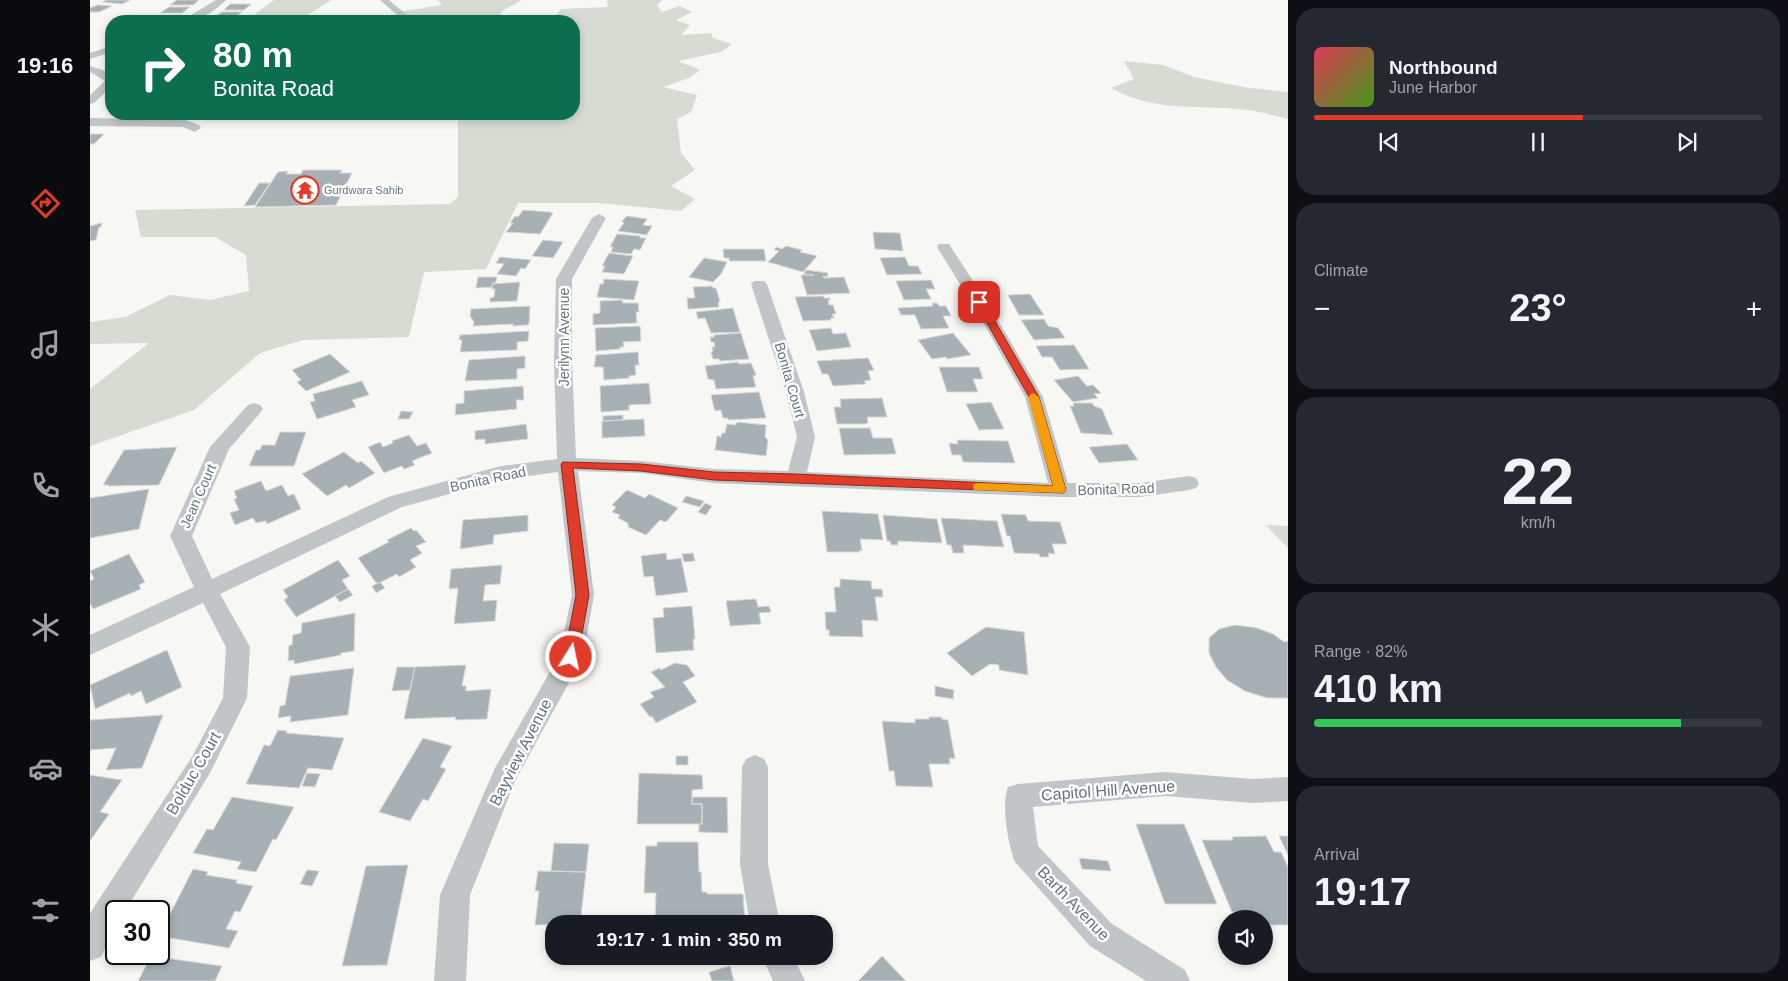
<!DOCTYPE html>
<meta charset="utf-8">
<style>
:root{--surface:#171b24;--page:#242831;--text:#f1f3f6;--muted:#9ea1a6;--line:#363941;--accent:#e13c2a}
body{margin:0;font-family:Helvetica,sans-serif;background:var(--page);color:var(--text);height:100vh;display:flex;flex-direction:column;font-size:19px;white-space:nowrap}
*{box-sizing:border-box;margin:0}
p{font-size:16px;color:var(--muted)}
.icon{flex:none;width:28px;height:28px;fill:none;stroke:currentColor;stroke-width:2;stroke-linecap:round;stroke-linejoin:round}
.map{position:relative;flex:1;overflow:hidden}
.details{display:flex;flex-direction:column;gap:8px;padding:8px;background:#0d0f14;width:500px}
.details>*{flex:none}
.banner{position:absolute;left:15px;top:15px;width:475px;height:105px;border-radius:20px;box-shadow:0 2px 8px #0003;background:#0b6e4f;color:#fff;overflow:hidden}
.fabs{position:absolute;left:1128px;top:910px;display:grid;gap:10px}
.fabs a{display:grid;place-items:center;width:55px;height:55px;border-radius:50%;background:var(--surface);box-shadow:0 2px 8px #0003;font-size:25px}
.speed{position:absolute;left:15px;top:900px;display:flex;gap:10px;font-size:25px;font-weight:700;text-align:center}
.speed>*{display:grid;place-content:center;width:65px;height:65px;border-radius:50%;background:var(--surface);box-shadow:0 2px 8px #0003;line-height:1}
.speed .limit{border:2px solid #111;border-radius:8px;background:#fff;color:#111}
.pin{position:absolute;display:grid;place-items:center;width:42px;height:42px;color:#fff;margin:-21px;border-radius:10px;box-shadow:0 2px 8px #0006}
.me{position:absolute;width:55px;margin:-28px;rotate:10deg;stroke-linejoin:round;filter:drop-shadow(0 0 4px #0008)}
.turn{display:flex;align-items:center;gap:18px;height:105px;padding:0 25px;font-size:22px}
.turn .icon{width:65px;height:65px;stroke-width:2.5}
.turn b{display:block;font-size:35px;line-height:42px}
.big{font-size:38px;font-weight:700;line-height:1.1}
.details .card{flex:1;display:flex;flex-direction:column;justify-content:center;gap:8px;min-width:0;padding:0 18px;border-radius:20px;background:var(--page)}
.details .dial{align-items:center;gap:0}
.dial b{font-size:65px;line-height:1}
.song{display:flex;align-items:center;gap:15px}
.cover{width:60px;height:60px;border-radius:8px;background:linear-gradient(135deg,hsl(350 70% 55%),hsl(100 70% 35%))}
.played{height:5px;border-radius:2px;background:linear-gradient(90deg,var(--accent) 60%,var(--line) 60%)}
.keys{display:flex;justify-content:space-around;direction:ltr}
.heat{display:flex;justify-content:space-between;align-items:center;font-size:28px;direction:ltr}
.charge{height:8px;border-radius:4px;background:linear-gradient(90deg,#34c759 82%,var(--line) 0)}
.trip{position:absolute;left:455px;top:915px;width:288px;height:50px;border-radius:20px;background:var(--surface);box-shadow:0 2px 8px #0003;font-weight:700;line-height:50px;text-align:center}
main{display:flex;flex:1;min-height:0}
.menu{display:flex;flex-direction:column;width:90px;justify-content:space-around;align-items:center;background:#090b0e;color:var(--muted)}
.menu .icon{width:35px;height:35px}
.menu .active{color:var(--accent)}
.menu b{font-size:22px;color:var(--text)}
.map>svg:first-child{display:block}
</style>
<main>
<nav class="menu">
<b>19:16</b>
<svg class="icon active" aria-label="directions" viewBox="0 0 24 24"><path d="M12 3l9 9-9 9-9-9zM9 14v-3h6M13 9l2 2-2 2"/></svg>
<svg class="icon" aria-label="music" viewBox="0 0 24 24"><path d="M9 18V5l10-2v13"/><circle cx="6" cy="18" r="3"/><circle cx="16" cy="16" r="3"/></svg>
<svg class="icon" aria-label="phone" viewBox="0 0 24 24"><path d="M5 4h4l2 5-3 2q2 4 5 5l2-3 5 2v4C11 20 4 13 5 4z"/></svg>
<svg class="icon" aria-label="climate" viewBox="0 0 24 24"><path d="M12 3v18M4 7l16 10M4 17L20 7"/></svg>
<svg class="icon" aria-label="car" viewBox="0 0 24 24"><path d="M5 17H2v-5l4-1 3-4h7l3 4 3 1v5h-3M9 17h6M6 11h13"/><circle cx="7" cy="17" r="2"/><circle cx="17" cy="17" r="2"/></svg>
<svg class="icon" aria-label="filters" viewBox="0 0 24 24"><path d="M4 7h16M4 17h16"/><circle cx="9" cy="7" r="2"/><circle cx="15" cy="17" r="2"/></svg>
</nav>
<div class="map">
<svg width="1198" height="981" viewBox="0 0 1198 981">
<rect width="100%" height="100%" fill="#f7f7f4"/>
<path fill="#d7dcd3" d="M184 0H241L209 21H156Z
M348 0H432L412 11 408 21H319L308 12 352 5Z
M517 0H572L567 5 572 12 590 6 602 12 586 20 600 25 591 35 621 33 623 38 642 44 631 52 588 61 610 70 599 78 573 87 607 95 601 112 587 119 591 153 605 170 581 186 605 199 591 211 509 203H428L396 269 334 272 319 337 213 340 170 353 104 410 0 446V389L59 343 0 344V322L35 317 80 295 120 300 159 291 156 255 125 237H51L45 210 360 204 368 197V114H484V21H454L465 17 471 9 518 7Z
M1034 61 1073 65 1104 77 1159 88 1198 92V119C1184 116 1170 111 1157 110 1109 104 1066 113 1021 88L1044 79Z
M1176 525 1198 526V548Z"/>
<path fill="#a7b1b5" stroke="#d8d8d6" d="M17 0H40L32 4 12 2Z
M87 0H109L103 5H80Z
M140 4H161L154 10H134Z
M8 5 22 6 9 12H0V8Z
M79 7H100L92 13H70Z
M132 12H152L143 19 123 18Z
M42 15 63 21H23Z
M0 134H14L4 144H0Z
M213 170H252L250 173H262L246 205 165 207 188 172 198 171 196 174H211Z
M169 183H180L165 205 154 206Z
M433 210 459 212 463 213 450 234 416 232 423 223H420L425 216 428 217Z
M537 216 557 219 553 225 562 226 557 235 528 231 534 223 532 221Z
M12 223 11 227H9L6 240 0 241V226Z
M783 232 810 233 813 251 785 249Z
M527 234 550 236V238H556L550 250 544 249 541 254 521 252 523 247H520Z
M453 240 473 242 463 258 442 256Z
M696 246 712 250 710 252 727 256 713 272 678 262 689 251 684 250 686 247 692 249Z
M633 249H674L676 261H639V258H634Z
M519 253 543 256 534 274 512 272 515 266H512Z
M410 257 441 260 435 269 431 268 426 276 407 274 414 264 406 263Z
M815 257 819 266H828L832 274 797 275 790 258Z
M614 258 637 262 631 274 623 282 599 277Z
M716 270 738 273 737 277 733 276 734 278 754 277 760 293 717 295 711 275H724L714 274Z
M388 277H407L406 282 402 284V287L386 288Z
M514 279 549 281 544 300 507 297 510 284H513Z
M841 280 845 289H836L841 299 814 300 806 281Z
M430 282 427 301 400 302V298L404 297 405 289H402V284Z
M622 286 623 288H626L630 302H628L629 307 598 309 597 298H605L603 287Z
M940 294 954 315H929L918 295Z
M733 296 734 298H740V300H738L739 305H743L746 314H742L744 318H741V320L713 321 705 297Z
M532 300 533 303H548L549 312H546L547 323 503 325V314L510 313V301Z
M842 303H847L849 306H856L861 316H853L859 328 831 329 825 315H811L808 308 843 306Z
M440 306 439 324 437 325 423 326V324L383 326 384 322 380 316 381 309Z
M643 308 650 332 621 333 615 318 608 319 606 312Z
M954 319 958 326 968 328 975 338 944 340 931 320Z
M550 326 551 341 533 342 534 347H530V349L506 351 505 328Z
M741 328 743 334 756 333 761 347 727 351 719 330Z
M439 331 438 341 427 342V350L370 352 372 340H369L370 335Z
M651 333 659 359 630 361 629 359H623L621 352 623 351 622 347H625L624 342H621L620 337H624V335Z
M863 333 881 355 857 359 856 357 842 359 828 340Z
M984 345 999 369 970 370 962 357H952L946 346Z
M548 352 549 365H545L546 375 539 376V378L514 380 513 367H504L506 355Z
M240 354 260 372 216 391 207 382 211 380 202 370Z
M435 356V368L427 369V379L375 381 379 360Z
M778 358 784 370 778 371 781 380 774 381 776 384 743 386 738 374H732L727 361Z
M648 362 649 364 661 363 666 375 663 376 666 387 626 389 624 380 618 379 615 366Z
M849 367H889L893 379H883L888 392H857Z
M988 376 997 386 1003 385 1011 393 1004 394 1008 398 983 402 964 380Z
M272 381 279 395 262 400 266 407 227 419 220 402 225 401 223 394Z
M559 383 561 404 539 405V410L511 412 510 386Z
M433 386 434 400H426L427 409 365 415 366 404 374 403V391Z
M669 392 676 418 638 420V418H633L631 410 625 411 624 408 621 395Z
M792 398 797 417H777L778 423 775 424H747L744 407H751L750 399Z
M901 402 914 429 889 430 876 404Z
M983 403H1002L1004 406 1012 409 1023 435 991 433 980 406H984Z
M311 411 323 412 319 419H308Z
M533 415V420L513 421V416Z
M554 419 555 436 512 438V421Z
M647 422 676 425 675 437 678 440 676 456 625 450 627 436 631 437 632 433H635L637 424 646 425Z
M436 424 438 439 395 444V439L385 440V431Z
M749 428H780L783 438H802L806 454 754 455Z
M190 432H216L204 466H159L166 450H170L172 445H185Z
M319 435 327 446 336 443 342 453 322 461 325 465 314 469 312 466 294 473 278 447 290 442 293 447 303 443 302 441Z
M867 440 918 441 925 463 873 462 871 455H862L859 443 868 444Z
M1037 444 1048 460 1009 463 999 447Z
M87 447 69 485 18 486 19 485H13L34 450Z
M254 452 268 463 271 461 285 473 259 488 256 485 237 496 212 474Z
M171 481 176 491 192 485 198 496 204 494 211 509 177 524 176 521 166 523 163 518 145 525 140 513 149 510 144 499 147 498 144 491Z
M59 489 49 529 0 538V498Z
M537 490 555 498 559 494 588 508 576 522 570 520 556 535 538 527 539 525 537 524 538 523 528 518 530 515 522 512 526 507 522 505Z
M596 496 614 501 610 507 592 502Z
M615 503 622 506 616 515 608 512Z
M732 511 788 514 793 540 770 539 772 551 769 550 770 552H737Z
M911 514 936 515 938 521 970 522 977 544H962L965 554 958 553 959 557H950L949 554 924 553 920 536H917Z
M438 515V531L404 535 403 544 370 549 373 520Z
M793 515 847 519 852 543 808 541V545H801L800 541H797Z
M851 518 907 521 914 547 873 545 874 553H863L861 545H857Z
M321 528 324 531 326 530 336 542 326 546 332 553 320 560 326 567 309 577 307 574 287 584 268 558 299 542 297 540Z
M576 553 577 560 591 558 598 592 566 596 563 576 554 577 551 556Z
M603 553 605 561 594 562 592 554Z
M39 554 55 582 49 585 51 589 3 609 0 603V581L4 579 0 571Z
M248 560 260 576 252 580 258 589 206 617 194 600 198 597 193 590Z
M412 565 410 584 395 585 393 601 407 600 405 621 364 624 368 588 359 589 361 569Z
M750 579 781 581 782 589H792L793 597H785L788 621 772 620 773 637 739 636V630H736L735 612H746L744 587H750Z
M290 582 295 588 286 593 282 586Z
M258 589 263 595 250 602 245 596Z
M666 599 668 607 679 606 681 612 669 613 671 624 640 626 636 601Z
M602 606 605 639H603L604 650 566 653 563 618 574 617 573 608Z
M265 613 264 651 251 653V655L204 664V660L198 661 199 645H202L203 635 211 633 212 623Z
M1145 625 1167 628 1183 634 1194 642 1198 641V698H1177L1155 691 1137 680 1126 667 1119 653V638L1129 629Z
M896 627 934 632 938 675 909 670V665L900 664 882 676 857 653Z
M77 650 92 687 56 704 51 691 41 696 40 693 5 709 0 685Z
M585 663 597 665 605 676 593 682 607 702 566 723 562 716 560 717 550 704 564 697 560 692 575 687 561 672 570 668 571 670Z
M376 665 372 686H376V691L401 689 397 719 365 720 366 717 314 719 325 667Z
M307 667H325L320 690 302 691Z
M264 668 258 715 200 722 201 716 188 718 190 706 195 705 200 676Z
M845 686 864 690 863 699 845 696Z
M73 715 52 768 16 770 26 748 0 750V720Z
M839 717H851L852 719 858 720 865 759 859 758 860 764H839L843 787 806 786 804 771H799L792 721 825 723V719H839Z
M188 730 197 731 196 733 254 738 242 770 218 768 209 788 156 784 174 745 180 746Z
M333 738 362 746 350 767 356 769 338 801 333 799 320 821 289 812Z
M586 756H598V765H586Z
M217 773 230 774 225 787 212 786Z
M549 773 612 775 613 789 602 790V804H612V824H547Z
M0 775 32 780 10 812 19 814 0 841Z
M142 797 204 807 186 840 183 839 166 872 147 869 151 862 103 853 117 829 123 830Z
M602 797H637L638 833 609 832V824H612V804H602Z
M1046 824H1094L1127 904H1075Z
M1176 836 1184 852H1191L1198 867V925H1174V919H1163L1160 911 1142 912 1112 840H1143L1142 837Z
M1189 836H1198V855Z
M567 842H608L609 872H611L612 892H617V894H653L655 923 565 924 566 893H554L556 846H567Z
M464 843 499 844 496 872 461 871Z
M989 858 1018 861 1021 871 992 869Z
M318 865 297 965 252 966 276 866Z
M103 869 118 872 116 875 147 880 146 883 163 886 150 912 145 911 136 929 148 931 139 948 69 936Z
M217 870 229 871 222 886 210 884Z
M448 871 496 872 490 924 445 925 449 891H445Z
M61 956 132 966 125 981H48Z
M792 956 816 981H768Z
M640 966 644 981H622L619 972Z"/>
<g fill="none" stroke-linecap="round" stroke-linejoin="round">
<path fill="#c0c5c8" fill-rule="evenodd" d="M126 0H136C124 12 108 22 91 21Z
M290 0H299L324 21H314Z
M21 46V52L0 59V53Z
M0 66 13 70 21 75V87L4 103 0 104V95L15 81 0 72Z
M0 118 95 120 109 125 111 128 105 132 93 127 0 126Z
M509 214 516 218 482 279V361L486 458 551 461 624 469 698 471 707 437 696 392 661 284 664 281H674L677 284 714 392 725 437 717 472 958 483 935 397 889 315 847 247 849 244H859L905 315 953 397 978 483H1050L1099 476 1106 478 1109 483 1106 488 1099 490 1050 497H970L624 483 551 473 488 471 504 595 493 657 425 781 380 895 376 981H344L350 895 405 768 469 656 482 595 468 472 411 480 312 507 130 594 160 647 157 698 120 773 35 911H26V925L11 957 0 961V914L4 907 102 757 133 698 136 647 113 603 0 655V635L104 587 80 536 120 447 158 405 164 403 170 405 173 409 170 413 139 449 102 536 122 579 298 497 411 466 467 459 464 361 466 279 502 218Z
M665 755 674 759 678 767V864L690 924H660L650 864 652 767 656 759Z
M1075 772 1163 779 1198 777V801L1163 803 1075 796 943 807 948 846 1022 924 1095 970 1100 981H1056L1000 946 925 862C918 845 911 803 918 787L928 784Z
M672 956H703L715 981H683Z"/>
</g>
<path fill="#e13c2a" stroke="#92271b" d="M889 299 894 302 949 397 976 490 974 493 624 480 551 471 483 468 499 595 488 657 486 661 481 663 476 661 474 657 486 595 471 464 473 462 551 464 624 472 706 474 963 486 939 397 885 302Z"/>
<path fill="#f59e0b" d="M943 393 949 397 976 490 974 493 884 490 883 487 884 484 888 483 963 486 938 397Z"/>
<defs>
<g id="temple-ring" transform="scale(1.4375)"><circle r="9.5" fill="#fff" stroke="#e13c2a" stroke-width="1.5"/><path d="M0-6L5-2H3V0L6.5 2.5H4V6H1.5V3h-3V6H-4V2.5H-6.5L-3 0V-2H-5Z" fill="#e13c2a"/></g>
</defs>
<g fill-rule="evenodd">
<use href="#temple-ring" x="215" y="190"/>
</g>
<g text-anchor="middle" stroke-width="5" stroke-linejoin="round" paint-order="stroke">
<g font-size="11" fill="#62767f" stroke="#fff" text-anchor="start">
<text x="234" y="194">Gurdwara Sahib</text>
</g>
<g font-size="14" fill="#62767f" stroke="#fff">
<text transform="translate(474 337) rotate(-90)" y="5">Jerilynn Avenue</text>
<text transform="translate(700 380) rotate(74)" y="5">Bonita Court</text>
<text transform="translate(398 479) rotate(-12)" y="5">Bonita Road</text>
<text transform="translate(1026 489) rotate(-2)" y="5">Bonita Road</text>
<text transform="translate(108 496) rotate(-66)" y="5">Jean Court</text>
</g>
<g font-size="16" fill="#62767f" stroke="#fff">
<text transform="translate(430 752) rotate(-63)" y="6">Bayview Avenue</text>
<text transform="translate(103 773) rotate(-60)" y="6">Bolduc Court</text>
<text transform="translate(1018 790) rotate(-4)" y="6">Capitol Hill Avenue</text>
<text transform="translate(984 903) rotate(46)" y="6">Barth Avenue</text>
</g>
</g>
</svg>
<div class="fabs">
<a><svg class="icon" aria-label="sound" viewBox="0 0 24 24"><path d="M4 9h4l5-4v14l-5-4H4zM17 9q2 3 0 6"/></svg></a>
</div>
<div class="speed"><div class="limit">30</div></div>
<div class="pin" style="left:889px;top:302px;background:#d93025"><svg class="icon" aria-label="arrive" viewBox="0 0 24 24"><path d="M6 21V4h12l-3 4 3 4H6"/></svg></div>
<svg class="me" style="left:481px;top:657px" viewBox="-20 -20 40 40"><circle r="17" fill="#e13c2a" stroke="#fff" stroke-width="3"/><path d="M0-11L8 9 0 5-8 9z" fill="#fff"/></svg>
<div class="trip">19:17 · 1 min · 350 m</div>
<div class="banner">
<div class="turn"><svg class="icon" aria-label="right" viewBox="0 0 24 24"><path d="M7 20v-9h11M14 6l5 5-5 5"/></svg><div><b>80 m</b>Bonita Road</div></div>
</div>
</div>
<section class="details">
<div class="card">
<div class="song"><i class="cover"></i><div><b>Northbound</b><p>June Harbor</p></div></div>
<div class="played"></div>
<div class="keys"><svg class="icon" aria-label="previous" viewBox="0 0 24 24"><path d="M18 5L8 12l10 7zM5 5v14"/></svg><svg class="icon" aria-label="pause" viewBox="0 0 24 24"><path d="M8 5v14M16 5v14"/></svg><svg class="icon" aria-label="next" viewBox="0 0 24 24"><path d="M6 5l10 7-10 7zM19 5v14"/></svg></div>
</div>
<div class="card"><p>Climate</p>
<div class="heat"><a>−</a><b class="big">23°</b><a>+</a></div>
</div>
<div class="card dial"><b>22</b><p>km/h</p></div>
<div class="card"><p>Range · 82%</p><b class="big">410 km</b><div class="charge"></div></div>
<div class="card"><p>Arrival</p><b class="big">19:17</b></div>
</section>
</main>
